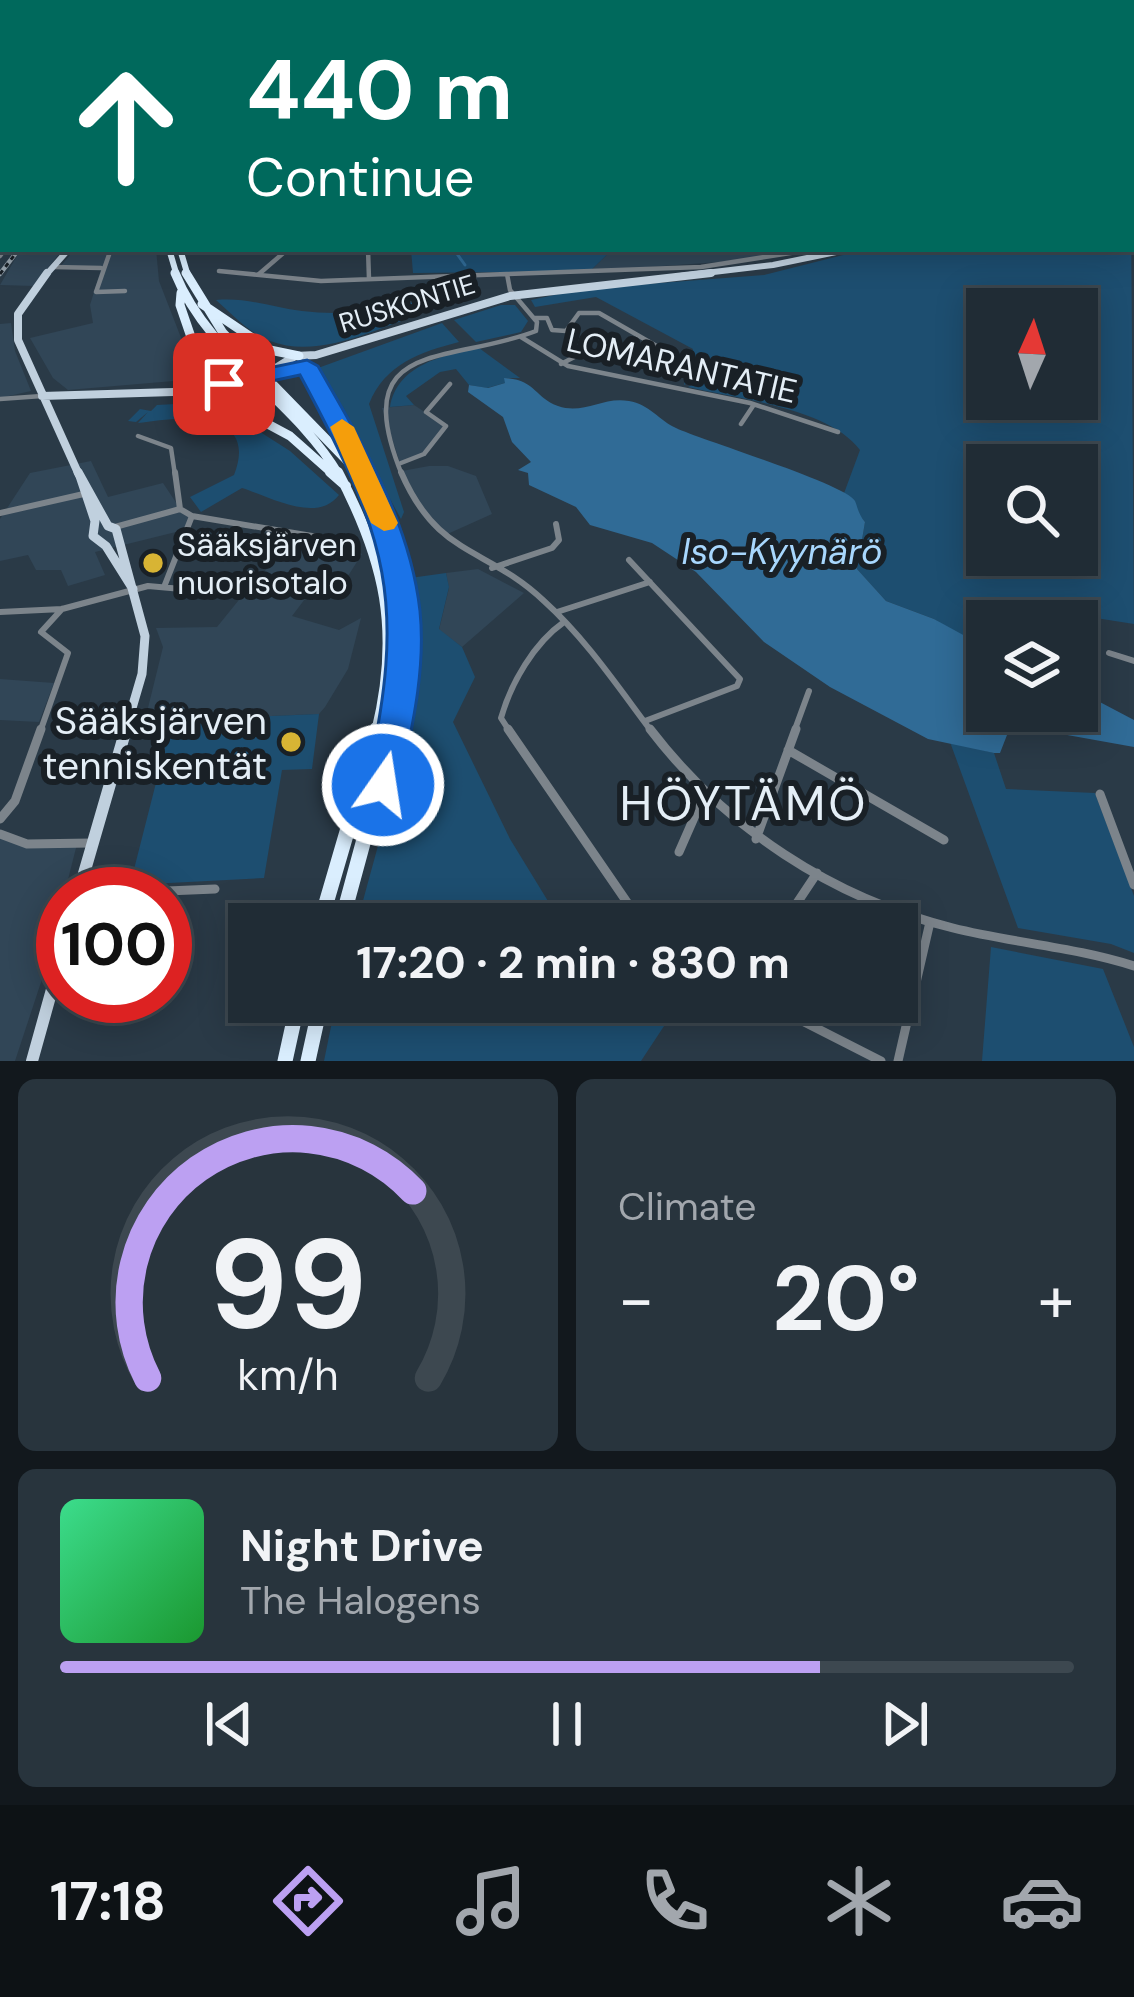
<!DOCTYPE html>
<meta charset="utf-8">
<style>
:root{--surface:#202c35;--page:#28343d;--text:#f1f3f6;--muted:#a2a7ad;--line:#3d4850;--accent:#bca0f2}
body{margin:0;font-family:"DM Sans",sans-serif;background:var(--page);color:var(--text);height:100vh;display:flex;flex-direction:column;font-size:45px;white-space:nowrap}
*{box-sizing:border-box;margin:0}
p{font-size:39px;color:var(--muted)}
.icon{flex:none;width:66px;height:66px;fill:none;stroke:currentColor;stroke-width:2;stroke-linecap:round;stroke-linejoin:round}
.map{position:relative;height:1061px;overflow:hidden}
.side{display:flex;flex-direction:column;gap:18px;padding:18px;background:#12181d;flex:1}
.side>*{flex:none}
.hud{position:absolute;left:0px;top:0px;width:1134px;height:252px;box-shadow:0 6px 30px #0003,0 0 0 3px var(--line);background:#00695c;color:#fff;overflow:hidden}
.needle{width:78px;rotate:3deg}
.fabs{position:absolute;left:966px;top:288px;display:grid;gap:24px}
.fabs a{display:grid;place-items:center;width:132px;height:132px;border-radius:0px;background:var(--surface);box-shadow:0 6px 30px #0003,0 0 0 3px var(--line);font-size:60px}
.speed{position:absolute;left:36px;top:867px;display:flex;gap:24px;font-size:60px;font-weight:700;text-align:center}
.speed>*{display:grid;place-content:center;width:156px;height:156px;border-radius:50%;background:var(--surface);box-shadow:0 6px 30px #0003,0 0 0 3px var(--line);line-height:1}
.speed .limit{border:18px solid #d22;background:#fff;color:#111}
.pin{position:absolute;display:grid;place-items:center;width:102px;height:102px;color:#fff;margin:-51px;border-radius:24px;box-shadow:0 6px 18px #0006}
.me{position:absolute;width:132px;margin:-66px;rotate:13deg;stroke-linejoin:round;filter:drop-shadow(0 0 9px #0008)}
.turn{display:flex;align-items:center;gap:42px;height:252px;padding:0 48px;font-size:54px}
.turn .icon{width:156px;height:156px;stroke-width:2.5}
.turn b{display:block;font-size:84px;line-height:102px}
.big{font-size:90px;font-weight:700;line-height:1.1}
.side .widget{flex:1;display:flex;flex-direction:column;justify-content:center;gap:18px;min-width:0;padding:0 42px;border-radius:18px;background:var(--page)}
.side .dial{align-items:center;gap:0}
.dial svg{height:312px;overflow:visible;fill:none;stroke:var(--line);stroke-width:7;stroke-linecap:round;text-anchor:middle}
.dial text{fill:var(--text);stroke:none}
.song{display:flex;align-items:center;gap:36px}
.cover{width:144px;height:144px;border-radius:18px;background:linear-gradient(135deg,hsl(150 70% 55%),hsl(130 70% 35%))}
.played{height:12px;border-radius:6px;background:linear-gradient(90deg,var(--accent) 75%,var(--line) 75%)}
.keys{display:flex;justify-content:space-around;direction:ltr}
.heat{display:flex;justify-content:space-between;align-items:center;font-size:66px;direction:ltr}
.side .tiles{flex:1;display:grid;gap:18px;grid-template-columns:1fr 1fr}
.widget:last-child{grid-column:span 2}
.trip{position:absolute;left:228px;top:903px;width:690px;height:120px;border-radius:0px;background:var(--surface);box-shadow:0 6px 30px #0003,0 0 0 3px var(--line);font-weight:700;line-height:120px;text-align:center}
.tabs{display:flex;height:192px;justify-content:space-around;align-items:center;background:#0d1215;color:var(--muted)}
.tabs .icon{width:84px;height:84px}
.tabs .on{color:var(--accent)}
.tabs b{font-size:54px;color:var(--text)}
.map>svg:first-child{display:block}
</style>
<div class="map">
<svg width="1134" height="1061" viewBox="0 0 1134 1061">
<rect width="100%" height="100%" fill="#2a3a47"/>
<path fill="#314657" d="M21 249H63L34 286 0 285Z
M75 249H156L159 281 197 379 68 390 53 378 30 338 93 323 90 305 101 269 60 267Z
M613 249H767L763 256 720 262 590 271Z
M11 323 15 351 31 391 0 398V324Z
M414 405 446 426 424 454 400 463 382 408Z
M91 461 108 497 163 483 183 513 192 516 188 529 95 552 105 575 68 586 61 570H36L28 555 0 561V519L30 473Z
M429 466H448L476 476 492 514 443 536 429 523 402 471Z
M302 533 341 541 362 554 341 587 255 581Z
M478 569 524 593 462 647 439 630 449 588 446 573Z
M251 585 311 591 292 616 339 630 361 618 348 669 325 707 319 714 172 720 146 716 163 647 156 628 217 627Z
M0 679 54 683 39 722 0 720Z
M0 834 17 841 77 844 45 970 15 1061H0Z"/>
<path fill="#1d4e70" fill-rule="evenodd" d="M763 0H1134V169L1131 3Z
M1131 213 1134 624 1012 605 996 621H987V630L973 644 934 619 886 601 857 569 865 522 843 496 860 450C829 408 738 399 688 387L710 376 751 383C729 369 706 373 684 385L693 349 596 297 535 307 531 300 582 289 764 275 867 249H1131ZM987 309H1077V399H987ZM987 465H1077V555H987Z
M411 249H613L590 271 413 273Z
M216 300C248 297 273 308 302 311 342 316 379 311 418 301L428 311C381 327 320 360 270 341 250 334 232 314 216 300Z
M501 305H515L528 321 521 332 476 342 454 320Z
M442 323 459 342C420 352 385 364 369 404L404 512 401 519 318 368Z
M479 348 520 378H505V383L487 388 469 385 456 369 440 372 406 396 414 405 390 407C397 365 443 355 479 348Z
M213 402 290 451 339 495C317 524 270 497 242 488L201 512 190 497 234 475C260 408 178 417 138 423L148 412 136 422 128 421 140 409 151 411 157 405Z
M446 573 449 587 439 629 462 647 475 677 453 722 510 839 562 924H357C387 807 426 701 410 578Z
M319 714 312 769 282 770 264 878 130 885 172 720Z
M950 742 994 753 1006 789 1095 793 1134 896V953L1111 944 1018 928Z
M991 947 1103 969 1134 1047V1061H982Z
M336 1002H635L668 1020 641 1061H324Z"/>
<path fill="#306b96" d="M504 378C535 379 535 398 558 406 584 415 603 396 629 401 649 404 660 421 676 428 701 440 846 484 855 501 857 505 858 514 865 522L857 569 886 601 934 619 987 648V711H1077V690L1134 720V747L1056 733 1007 735 1000 753H994L928 739 830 687 764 642 696 572 652 543 590 525 576 507 529 485 528 473 518 470 531 462 512 442 503 417 468 392 469 385 488 388 505 383Z"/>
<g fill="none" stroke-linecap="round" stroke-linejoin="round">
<path stroke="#306b96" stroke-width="3" d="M605 0 619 3
M455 251 465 265"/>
<path stroke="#7c848b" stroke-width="3" d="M298 3 310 0
M396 3 402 0"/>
<path stroke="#7c848b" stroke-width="4.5" d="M111 249 96 292 125 291
M368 249 369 279
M0 256 5 249
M54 267 101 268
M219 271 321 281 507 274 510 290 537 322 536 331C448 365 346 337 402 475
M259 274 288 249
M507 274 701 267 816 249
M534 318H547L552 330 566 331 579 313H599L660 348
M521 337 568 366 750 403 838 432
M561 364 582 353 597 356
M0 399 42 396
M741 424 753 406
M138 436 171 448 175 475
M401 463 424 454 446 426 426 412 450 384"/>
<path stroke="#7c848b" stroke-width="6" d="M175 472 180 509
M401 472C438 558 486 546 544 601 586 639 618 687 652 732
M180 509 192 516 330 539
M0 513 88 493
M115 527 180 509
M629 560 740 679 737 686 645 721
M492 568 552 548 559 540 556 524
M164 587 192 516
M0 612 62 609 148 586 204 591 253 584 329 588
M557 612 650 582
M1109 653 1134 661
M40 732 68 653 41 632 62 609
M510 732 501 718C511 683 534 643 564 622
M794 732 809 691"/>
<path stroke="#7c848b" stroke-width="9" d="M508 729 642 924
M650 729C726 828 831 898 953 928 1013 943 1075 947 1134 966
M788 750 944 840
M1100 794 1134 885
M0 819 15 801 41 729
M0 834 27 844 91 843
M756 839 796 729
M679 852 704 795
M95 894 215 889
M783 924 817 873
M765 1002 881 1061
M898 1061 930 922"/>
<path stroke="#c0d0de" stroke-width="6" d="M45 276 69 249
M680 276 773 265 851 249"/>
<path stroke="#c0d0de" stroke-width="8" d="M47 273 18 314V340L79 475
M276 368 295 356 316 355 510 296 711 273
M185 385 227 380
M42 396 206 391 235 382"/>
<path stroke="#c0d0de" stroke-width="9" d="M78 472 108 526 116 529 145 636 142 674 125 732
M80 476 95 521 93 536 106 546 133 589"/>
<path stroke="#c0d0de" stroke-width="12" d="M78 894 126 729
M32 1061 63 950"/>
<path stroke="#daeefe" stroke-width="4.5" d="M358 3 364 0"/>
<path stroke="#daeefe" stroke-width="6" d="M169 249 177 276
M180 249 188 276"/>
<path stroke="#daeefe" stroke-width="9" d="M175 273C209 357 294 399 339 475
M186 273 223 333 361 475
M181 293 180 305 204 375 201 380
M202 304 270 350 299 356
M307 366 364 475
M206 391 290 436 334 475"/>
<path stroke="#daeefe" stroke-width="10" d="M330 472 346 486
M338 472C385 561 401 631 376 732
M359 472C411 547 412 645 394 732
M363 472 368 482"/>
<path stroke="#daeefe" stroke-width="15" d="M320 924 377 729
M341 924 394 729
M285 1061 298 1002
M308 1061 321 1002"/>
<g stroke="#95a1ab" stroke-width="4.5">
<path id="rail" d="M0 274 19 249"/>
</g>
<use href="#rail" stroke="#192026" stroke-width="3" stroke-dasharray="4.5" stroke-linecap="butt"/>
<path stroke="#c0d0de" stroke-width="8" d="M235 382 280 370"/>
</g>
<path fill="#1a73e8" stroke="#114b97" stroke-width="3" d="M307 360 318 366C362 443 410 521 420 611 426 669 412 728 400 785L395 794 383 798 371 794 366 785C408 600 388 539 300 375L224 391 213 384 216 379Z"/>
<path fill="#f59e0b" d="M342 419 354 427 398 523 394 529 384 531 371 523 330 427Z"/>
<g fill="#d8b434" stroke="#192026" stroke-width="4.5">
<circle cx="153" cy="563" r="12"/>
<circle cx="291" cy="742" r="12"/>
</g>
<g text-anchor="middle" stroke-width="12" stroke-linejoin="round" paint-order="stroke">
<g font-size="27" fill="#e4eef6" stroke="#192026">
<text transform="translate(407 304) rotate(-17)" y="9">RUSKONTIE</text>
</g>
<g font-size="33" fill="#e4eef6" stroke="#192026">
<text transform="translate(682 365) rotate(13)" y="12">LOMARANTATIE</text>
</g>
<g font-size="33" fill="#e4eef6" stroke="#192026" text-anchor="start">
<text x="177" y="556">Sääksjärven<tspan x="177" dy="38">nuorisotalo</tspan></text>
</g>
<g font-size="36" font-style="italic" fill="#a8d7fd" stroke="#192026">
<text x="782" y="564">Iso-Kyynärö</text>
</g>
<g font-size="39" fill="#e4eef6" stroke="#192026" text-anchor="end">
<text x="267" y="734">Sääksjärven<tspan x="267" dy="45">tenniskentät</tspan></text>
</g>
<g font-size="48" letter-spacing="3" fill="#e4eef6" stroke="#192026">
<text x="744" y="820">HÖYTÄMÖ</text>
</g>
</g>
</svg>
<div class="fabs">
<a><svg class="needle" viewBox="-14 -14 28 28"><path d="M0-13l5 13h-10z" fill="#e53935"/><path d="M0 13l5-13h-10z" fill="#a2a7ad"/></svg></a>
<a><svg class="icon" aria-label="search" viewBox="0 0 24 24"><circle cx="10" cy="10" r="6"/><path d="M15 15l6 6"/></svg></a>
<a><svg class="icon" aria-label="layers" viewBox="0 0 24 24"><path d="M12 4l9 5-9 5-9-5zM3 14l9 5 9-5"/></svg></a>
</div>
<div class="speed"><div class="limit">100</div></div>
<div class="pin" style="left:224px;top:384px;background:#d93025"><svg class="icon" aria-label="arrive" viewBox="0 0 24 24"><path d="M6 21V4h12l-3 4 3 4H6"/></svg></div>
<svg class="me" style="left:383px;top:785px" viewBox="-20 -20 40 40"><circle r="17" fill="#1a73e8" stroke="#fff" stroke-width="3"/><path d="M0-11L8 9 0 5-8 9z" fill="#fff"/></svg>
<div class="trip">17:20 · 2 min · 830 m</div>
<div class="hud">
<div class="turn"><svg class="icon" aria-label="ahead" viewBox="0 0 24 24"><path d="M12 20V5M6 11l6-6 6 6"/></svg><div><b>440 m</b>Continue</div></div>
</div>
</div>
<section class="side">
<div class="tiles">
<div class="widget dial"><svg viewBox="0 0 100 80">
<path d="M14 69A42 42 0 1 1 86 69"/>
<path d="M14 69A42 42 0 0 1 82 21" stroke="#bca0f2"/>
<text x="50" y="56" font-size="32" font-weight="700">99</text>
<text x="50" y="72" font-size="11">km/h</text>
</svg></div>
<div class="widget"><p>Climate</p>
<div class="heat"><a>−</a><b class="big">20°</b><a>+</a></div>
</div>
<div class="widget">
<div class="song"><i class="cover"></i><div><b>Night Drive</b><p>The Halogens</p></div></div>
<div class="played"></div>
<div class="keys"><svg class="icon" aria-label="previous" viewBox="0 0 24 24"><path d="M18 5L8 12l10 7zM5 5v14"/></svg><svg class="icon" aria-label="pause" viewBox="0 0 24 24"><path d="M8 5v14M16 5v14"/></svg><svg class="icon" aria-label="next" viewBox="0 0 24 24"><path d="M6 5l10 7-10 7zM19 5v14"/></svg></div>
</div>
</div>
</section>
<nav class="tabs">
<b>17:18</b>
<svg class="icon on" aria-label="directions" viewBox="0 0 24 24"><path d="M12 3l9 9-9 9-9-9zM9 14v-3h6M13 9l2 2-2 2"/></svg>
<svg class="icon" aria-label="music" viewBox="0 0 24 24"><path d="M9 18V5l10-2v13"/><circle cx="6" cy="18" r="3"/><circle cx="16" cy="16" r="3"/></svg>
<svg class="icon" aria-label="phone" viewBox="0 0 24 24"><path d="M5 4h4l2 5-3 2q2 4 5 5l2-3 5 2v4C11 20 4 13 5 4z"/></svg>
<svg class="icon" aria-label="climate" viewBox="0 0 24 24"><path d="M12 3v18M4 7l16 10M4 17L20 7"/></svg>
<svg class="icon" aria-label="car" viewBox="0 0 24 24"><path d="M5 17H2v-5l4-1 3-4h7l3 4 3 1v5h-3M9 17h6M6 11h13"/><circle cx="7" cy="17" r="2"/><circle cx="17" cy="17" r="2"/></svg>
</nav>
